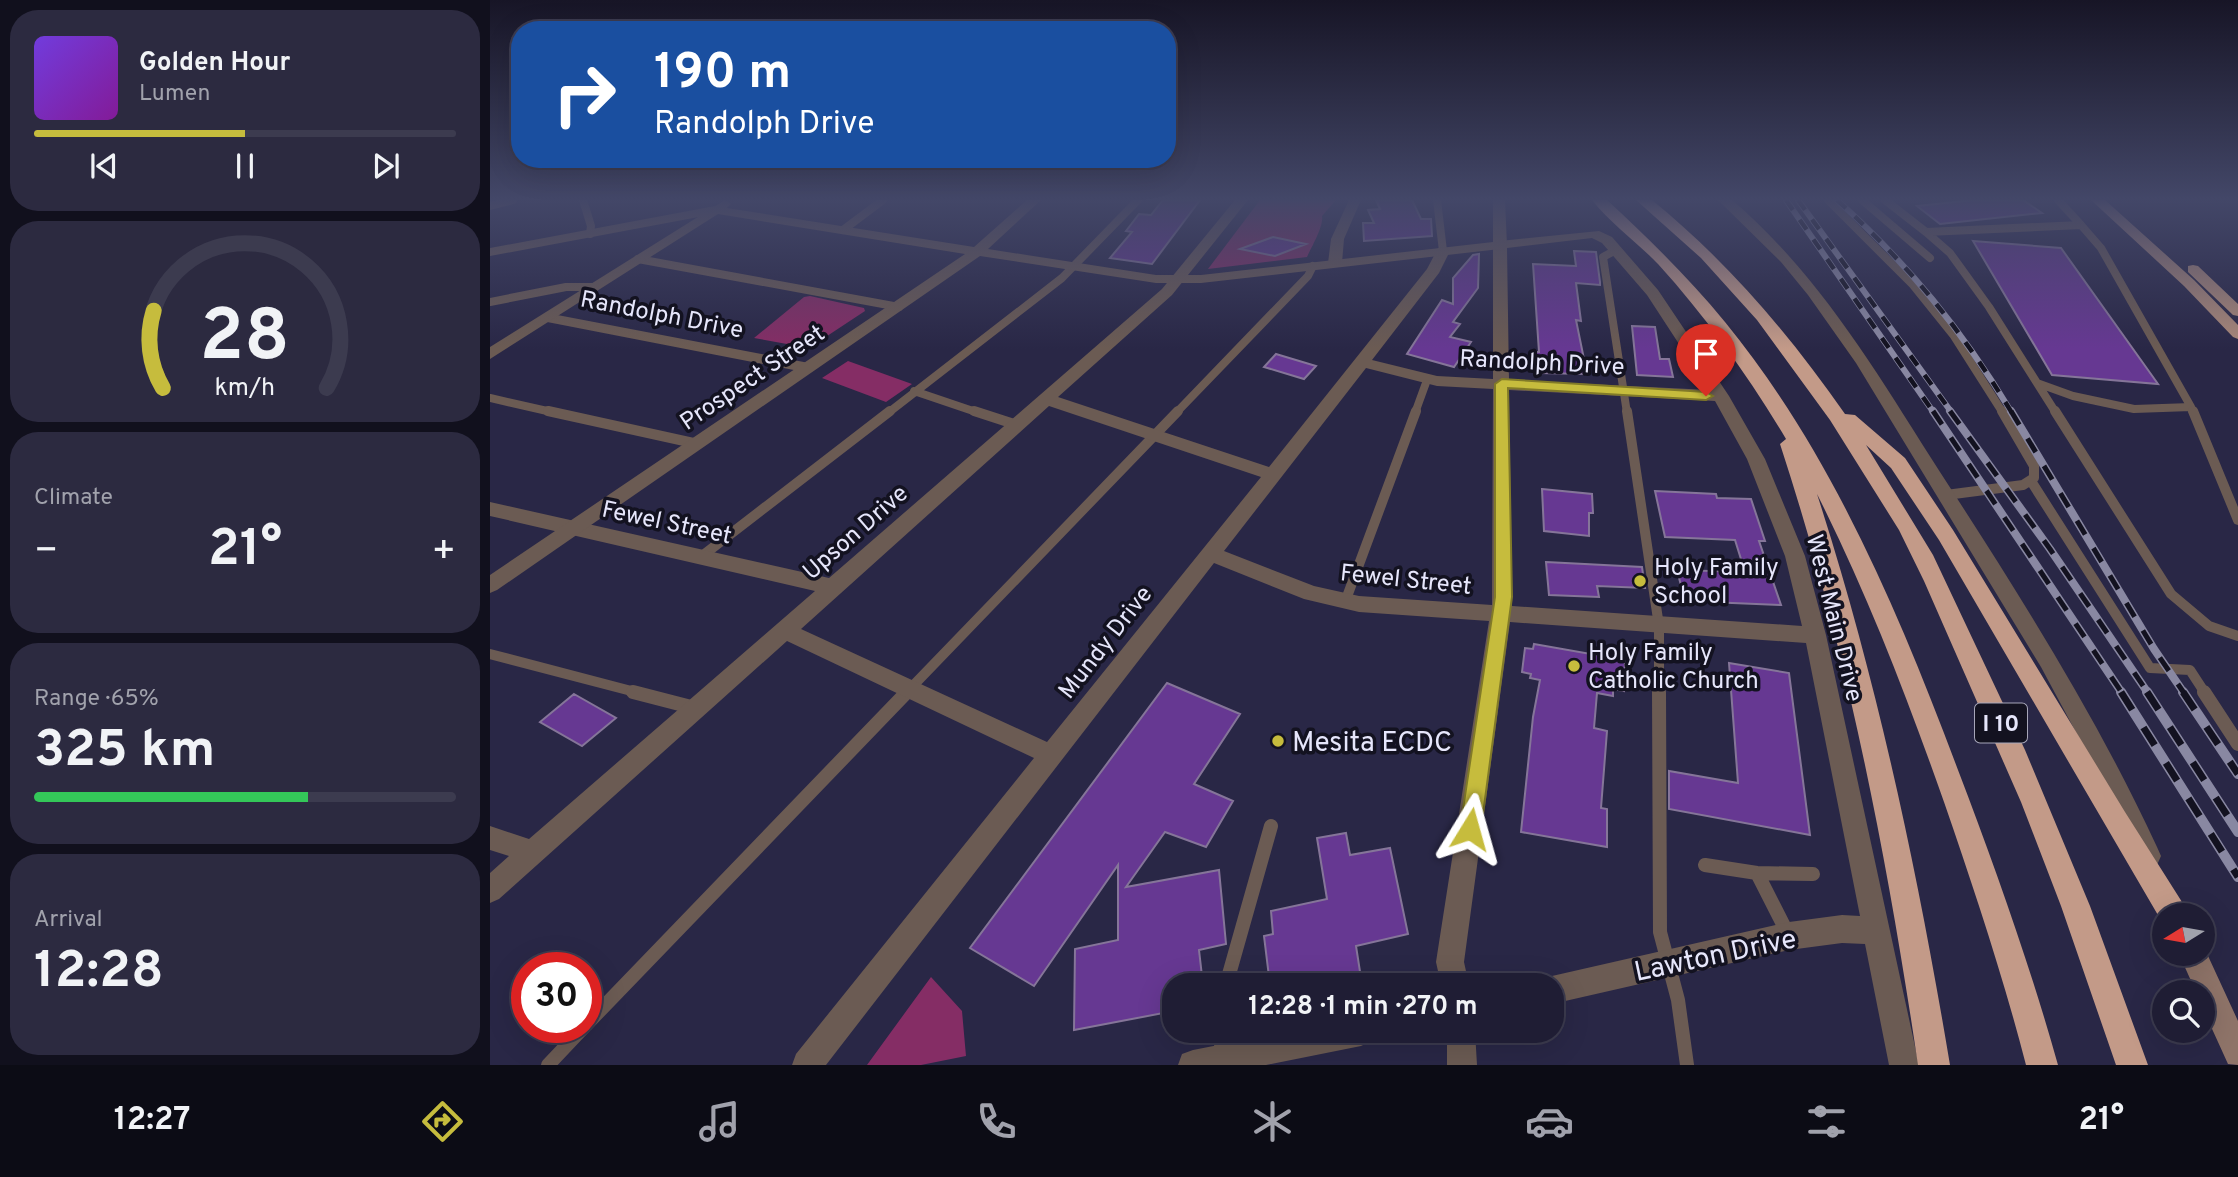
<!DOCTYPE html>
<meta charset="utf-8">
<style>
:root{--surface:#1f1d34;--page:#2c2a40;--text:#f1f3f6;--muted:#a1a2ac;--line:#3c3b4f;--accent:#c6bc3d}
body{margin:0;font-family:Overpass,sans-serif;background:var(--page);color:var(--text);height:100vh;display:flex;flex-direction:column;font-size:26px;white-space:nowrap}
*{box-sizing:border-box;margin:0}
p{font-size:23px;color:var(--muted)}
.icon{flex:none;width:38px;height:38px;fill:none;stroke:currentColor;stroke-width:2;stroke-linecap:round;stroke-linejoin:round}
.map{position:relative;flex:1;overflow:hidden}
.sheet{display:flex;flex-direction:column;gap:10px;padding:10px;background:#11101d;width:490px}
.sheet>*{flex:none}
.guide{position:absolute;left:21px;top:21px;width:665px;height:147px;border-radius:28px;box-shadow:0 7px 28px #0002,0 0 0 2px var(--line);background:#1a4fa0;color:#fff;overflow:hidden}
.needle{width:46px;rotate:259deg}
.fabs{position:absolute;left:1662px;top:903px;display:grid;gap:14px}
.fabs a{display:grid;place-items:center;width:63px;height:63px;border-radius:50%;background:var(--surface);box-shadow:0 7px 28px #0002,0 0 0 2px var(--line);font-size:35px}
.speed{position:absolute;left:21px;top:952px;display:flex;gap:14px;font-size:35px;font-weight:700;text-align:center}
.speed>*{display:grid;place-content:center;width:91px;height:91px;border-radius:50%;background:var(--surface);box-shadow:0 7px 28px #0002,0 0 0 2px var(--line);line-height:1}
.speed .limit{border:10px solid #d22;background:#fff;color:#111}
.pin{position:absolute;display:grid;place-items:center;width:60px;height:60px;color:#fff;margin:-72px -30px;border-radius:50% 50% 50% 0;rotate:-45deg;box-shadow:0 0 7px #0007}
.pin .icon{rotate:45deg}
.me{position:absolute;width:77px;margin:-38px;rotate:8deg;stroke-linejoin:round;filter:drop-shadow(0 0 5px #0008)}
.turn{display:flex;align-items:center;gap:24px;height:147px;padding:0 28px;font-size:32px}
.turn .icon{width:91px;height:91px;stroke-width:2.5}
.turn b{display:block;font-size:49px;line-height:60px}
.big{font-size:52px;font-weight:700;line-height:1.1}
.sheet .tile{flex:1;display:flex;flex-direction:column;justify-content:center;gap:10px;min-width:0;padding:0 24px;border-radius:28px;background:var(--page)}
.sheet .dial{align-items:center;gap:0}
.dial svg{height:182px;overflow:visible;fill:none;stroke:var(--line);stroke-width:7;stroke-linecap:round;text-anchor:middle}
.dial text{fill:var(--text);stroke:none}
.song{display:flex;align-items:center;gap:21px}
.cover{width:84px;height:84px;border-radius:10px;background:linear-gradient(135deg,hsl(260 70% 55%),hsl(290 70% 35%))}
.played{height:7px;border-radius:4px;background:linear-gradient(90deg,var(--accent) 50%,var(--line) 50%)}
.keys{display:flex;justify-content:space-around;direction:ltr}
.heat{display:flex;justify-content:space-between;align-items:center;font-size:38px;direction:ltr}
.charge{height:10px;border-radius:5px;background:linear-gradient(90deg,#34c759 65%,var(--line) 0)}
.trip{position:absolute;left:672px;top:973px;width:402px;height:70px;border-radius:28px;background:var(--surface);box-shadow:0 7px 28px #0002,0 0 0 2px var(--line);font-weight:700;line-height:70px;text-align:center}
.dock{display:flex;height:112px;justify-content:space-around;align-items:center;background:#0c0c15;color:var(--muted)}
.dock .icon{width:49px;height:49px}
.dock .active{color:var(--accent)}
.dock b{font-size:32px;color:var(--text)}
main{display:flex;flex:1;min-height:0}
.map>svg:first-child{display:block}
</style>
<main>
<section class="sheet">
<div class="tile">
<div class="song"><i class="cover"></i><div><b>Golden Hour</b><p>Lumen</p></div></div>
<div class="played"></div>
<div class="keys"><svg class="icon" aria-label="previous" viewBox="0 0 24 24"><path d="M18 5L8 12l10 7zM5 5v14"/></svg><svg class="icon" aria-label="pause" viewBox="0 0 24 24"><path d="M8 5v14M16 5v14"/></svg><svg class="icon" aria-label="next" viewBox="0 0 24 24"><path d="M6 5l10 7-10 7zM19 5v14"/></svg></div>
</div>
<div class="tile dial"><svg viewBox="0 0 100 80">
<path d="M14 69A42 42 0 1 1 86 69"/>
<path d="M14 69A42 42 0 0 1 10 35" stroke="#c6bc3d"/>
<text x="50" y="56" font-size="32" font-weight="700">28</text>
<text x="50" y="72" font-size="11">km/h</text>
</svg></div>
<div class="tile"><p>Climate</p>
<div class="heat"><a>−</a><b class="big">21°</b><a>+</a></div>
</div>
<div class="tile"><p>Range · 65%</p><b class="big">325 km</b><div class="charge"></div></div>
<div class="tile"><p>Arrival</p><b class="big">12:28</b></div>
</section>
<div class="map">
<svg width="1748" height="1065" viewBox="0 0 1748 1065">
<rect width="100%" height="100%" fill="#292746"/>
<path fill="#852d65" d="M770 200H846L832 216C834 226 821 248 817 257L718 269Z
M320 296 374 308 375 311 325 344 308 346 264 338 314 297Z
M358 361 422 384 396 402 332 378Z
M441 977 472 1011 476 1056 431 1065H377Z"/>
<path fill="#663892" stroke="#857599" stroke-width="2" d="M673 200H710L662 264 620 258 642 232 636 231 649 214 661 215Z
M886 200H922L931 219H941L942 236 874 241 873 223H884L878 210 890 209Z
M1484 200H1533L1552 213 1450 224 1427 206Z
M783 237 816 244 785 256 750 249Z
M1483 241 1571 248 1668 384 1562 375Z
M1084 251 1106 252 1110 282V285L1086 283 1091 321 1086 320 1097 374 1049 373 1045 352H1049L1043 264 1086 266Z
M989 254 988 288 963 322 970 324 960 337 981 342 964 367 917 354 952 300 963 304V278L983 255Z
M1142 326 1165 327 1170 359H1179L1183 377 1147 375Z
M786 354 826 366 814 379 774 367Z
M1052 489 1102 494 1103 513H1099V536L1054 531Z
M1165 491 1226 494 1227 498 1261 499 1275 541H1269L1291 605 1195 601 1187 570 1255 572 1245 540 1175 537Z
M1056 562 1152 567 1155 588 1107 586 1109 597 1059 595Z
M1044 644 1135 660 1134 691 1123 689V696L1107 693 1104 728 1117 731 1111 808 1117 809V847L1031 832 1043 717 1050 680 1040 678 1041 674 1032 672 1035 648 1043 649Z
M1239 663 1299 673 1320 835 1179 809V771L1248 783Z
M677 683 750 714 704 784 743 801 716 847 675 832 636 887 729 870 736 944 709 950 713 985H684V1011L584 1030 585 949 628 940V865L544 986 480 948Z
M84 694 126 718 92 746 50 722Z
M856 833 860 855 900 848 918 934 866 946 871 978 831 985H780L774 936 783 934 781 911 837 899 827 838Z"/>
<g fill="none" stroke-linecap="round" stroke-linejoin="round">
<path stroke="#6b5b53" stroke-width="8" d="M93 200 101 226 100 234
M947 200 953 251
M1338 200 1423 285 1464 336 1513 413
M1372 200 1440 258
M1395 200 1436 232
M1568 200 1591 225
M0 206 23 200
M1591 225 1611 248 1701 407 1644 409 1583 396 1547 383 1499 307 1460 253 1436 232Z
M353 230 393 200
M1126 250 1113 257 1137 413
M148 259 409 307
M0 302 76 287H105
M1547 383 1566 413
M424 391 489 413
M0 398 66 413
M1701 407 1703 413
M398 413 572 278 648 200
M686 413 818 276 823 266
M925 413 937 380"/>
<path stroke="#6b5b53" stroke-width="10" d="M58 411 208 444
M484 411 527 425
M1137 411 1169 626V693
M1565 411 1681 594 1719 626 1748 636
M1703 411 1748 520
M1541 481 1660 668 1700 670 1715 693
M1456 495 1533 485 1544 478V466L1512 411
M212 556 400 411
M855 602 926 411
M0 654 149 693
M416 693 688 411"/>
<path stroke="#6b5b53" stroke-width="14" d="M143 692 205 708
M1169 692 1170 932 1188 1000 1197 1065
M1714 692 1748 744
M1215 865 1267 873 1323 874
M1267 873 1298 934
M736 985 781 826
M96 1025 417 692
M730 1031 732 1056
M58 1065 94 1027"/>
<path fill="#6b5b53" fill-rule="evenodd" d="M745 200H758L682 295 568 397 779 467 937 269 948 248 953 247 960 251 949 273 882 360 947 376 1003 379V245L1010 241 1109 231 1122 237 1168 290 1239 396 1275 459 1315 556 1336 635 1429 1065H1399L1375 944 1352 943 1299 950 1062 1004V985H1050L1052 980 1062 976 1299 922 1352 915 1370 916 1316 643 1020 622 974 962 979 985H951L946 962 999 621 869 612 814 599 724 563 336 1065H302L306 1054 544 758 297 641 9 899 0 903V873L19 856 0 850V826L39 839 325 591 0 516V502L339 578 672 289ZM1102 238 1112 243 1157 295 1219 390 1019 380 1017 248ZM876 368 947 386 1003 389 1002 605 869 596 824 586 734 551ZM1019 390 1225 401 1257 459 1295 556 1312 626 1022 606ZM559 406 771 477 557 742 311 629Z
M859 200H871L854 239 852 263 845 267 838 263 841 239Z
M225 206 231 210 230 213 0 256V248Z
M57 313 319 363 327 368 319 373 52 321 49 318Z
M800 1031H886L881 1041 871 1046 776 1065H688L692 1054 703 1050Z
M957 1031H985L987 1065H957Z"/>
<path fill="#6b5b53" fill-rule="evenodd" d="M235 200 241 204 237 208 484 247 537 200H551L498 249 666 275H711L1003 242V200H1015L1017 245 1010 249 711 283H666L490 256 7 590 0 593V575L475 254 228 214 0 359V347Z
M1228 200H1242C1331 276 1388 375 1450 472 1529 594 1606 715 1667 847L1671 856 1667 865 1658 868 1649 865 1603 764 1551 667 1366 363 1318 295 1291 262Z"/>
<path fill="#8f7469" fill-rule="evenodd" d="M1713 945 1748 1021V1065L1738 1064 1713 1009V992H1706L1689 954H1713Z"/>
<path fill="#aa8879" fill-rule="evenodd" d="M1601 200H1615L1704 280 1748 325V339L1743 337 1694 286Z
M1703 265 1708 266 1748 304V316L1743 315 1698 272V266Z"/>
<path fill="#c39a88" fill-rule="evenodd" d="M1102 200H1117C1159 239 1199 278 1235 322 1342 453 1409 613 1468 770 1505 867 1540 965 1568 1065H1536C1513 976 1484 889 1454 802 1417 697 1377 593 1327 494 1387 679 1428 873 1460 1065H1428C1397 856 1356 645 1290 444L1296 439C1259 377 1217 318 1168 264 1147 242 1121 224 1102 200Z
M1146 200H1162C1238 262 1299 334 1355 414L1365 415 1415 458 1463 530 1635 812 1692 902 1695 915H1675V924L1672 922 1449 540 1401 468 1376 445 1443 555 1535 750 1600 906 1658 1065H1626L1571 906 1531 802 1434 581 1409 530 1340 420 1267 320 1211 258Z"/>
<g stroke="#8988a2" stroke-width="6">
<path id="rail-far2" d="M1296 200 1444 413
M1308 200 1462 413
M1347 200C1420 266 1471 329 1522 413"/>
</g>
<g stroke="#8988a2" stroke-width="8">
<path id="rail-far1" d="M1443 411 1632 693
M1460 411 1560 549 1658 693
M1521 411 1664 649 1694 693"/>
</g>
<g stroke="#8988a2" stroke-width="10">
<path id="rail" d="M1631 692 1748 877
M1657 692 1748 832
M1693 692 1748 774"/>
</g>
<use href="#rail-far2" stroke="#131220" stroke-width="4.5" stroke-dasharray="12" stroke-linecap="butt"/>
<use href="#rail-far1" stroke="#131220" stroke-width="5" stroke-dasharray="16" stroke-linecap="butt"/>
<use href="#rail" stroke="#131220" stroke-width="7" stroke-dasharray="21" stroke-linecap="butt"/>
</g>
<linearGradient id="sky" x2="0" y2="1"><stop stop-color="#171526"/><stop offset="0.57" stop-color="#434768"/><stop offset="1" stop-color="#434768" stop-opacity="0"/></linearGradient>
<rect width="1748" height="349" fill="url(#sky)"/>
<path fill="#c6bc3d" stroke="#817a28" stroke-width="2" d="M1012 379 1216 392 1223 396 1216 400 1018 388 1022 597 991 829 988 835 980 838 973 835 970 829 1005 597V384Z"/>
<g fill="#c6bc3d" stroke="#131220" stroke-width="2.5">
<circle cx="1150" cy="581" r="7"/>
<circle cx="1084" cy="666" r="7"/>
<circle cx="788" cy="741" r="7"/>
</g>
<g text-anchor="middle" stroke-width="7" stroke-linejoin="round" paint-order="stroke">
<rect fill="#131220" stroke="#a7a6b9" stroke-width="2" x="1485" y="703.5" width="52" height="39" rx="5"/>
<g font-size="23" font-weight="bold" fill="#e6e6fb">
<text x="1511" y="731">I 10</text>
</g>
<g font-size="24" fill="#e6e6fb" stroke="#131220">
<text transform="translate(172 314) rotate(11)" y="8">Randolph Drive</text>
<text transform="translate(1052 362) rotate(3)" y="8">Randolph Drive</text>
<text transform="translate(262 377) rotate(-34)" y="8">Prospect Street</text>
<text transform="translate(177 522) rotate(12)" y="8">Fewel Street</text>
<text transform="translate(365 532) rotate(-41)" y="8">Upson Drive</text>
<text transform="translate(916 579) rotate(6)" y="8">Fewel Street</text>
<text transform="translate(1345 618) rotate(76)" y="8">West Main Drive</text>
<text transform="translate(615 642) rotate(-52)" y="8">Mundy Drive</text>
</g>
<g font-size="24" fill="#e6e6fb" stroke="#131220" text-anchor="start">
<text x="1164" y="575">Holy Family<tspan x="1164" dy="28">School</tspan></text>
<text x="1098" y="660">Holy Family<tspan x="1098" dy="28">Catholic Church</tspan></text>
</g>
<g font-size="28" fill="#e6e6fb" stroke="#131220" text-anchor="start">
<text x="802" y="751">Mesita ECDC</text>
</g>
<g font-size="28" fill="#e6e6fb" stroke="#131220">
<text transform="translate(1225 954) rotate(-12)" y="10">Lawton Drive</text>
</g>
</g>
</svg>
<div class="fabs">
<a><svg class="needle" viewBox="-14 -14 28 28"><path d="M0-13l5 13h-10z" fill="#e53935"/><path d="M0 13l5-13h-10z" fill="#a1a2ac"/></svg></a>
<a><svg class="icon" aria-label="search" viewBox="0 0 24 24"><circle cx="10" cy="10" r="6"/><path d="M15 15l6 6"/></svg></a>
</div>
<div class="speed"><div class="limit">30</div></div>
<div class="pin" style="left:1216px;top:396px;background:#d93025"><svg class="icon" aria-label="arrive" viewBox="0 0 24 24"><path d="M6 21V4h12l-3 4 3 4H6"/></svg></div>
<svg class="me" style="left:980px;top:829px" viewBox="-20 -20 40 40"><path d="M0-17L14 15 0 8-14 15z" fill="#c6bc3d" stroke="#fff" stroke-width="4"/></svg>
<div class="trip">12:28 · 1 min · 270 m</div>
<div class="guide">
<div class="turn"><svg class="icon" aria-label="right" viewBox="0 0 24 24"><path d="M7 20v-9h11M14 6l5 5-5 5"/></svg><div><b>190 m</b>Randolph Drive</div></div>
</div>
</div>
</main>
<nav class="dock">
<b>12:27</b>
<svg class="icon active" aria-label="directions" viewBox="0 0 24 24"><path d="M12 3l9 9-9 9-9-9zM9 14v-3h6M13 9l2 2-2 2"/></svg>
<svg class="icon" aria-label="music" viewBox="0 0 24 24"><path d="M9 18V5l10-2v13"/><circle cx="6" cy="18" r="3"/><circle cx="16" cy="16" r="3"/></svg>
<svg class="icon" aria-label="phone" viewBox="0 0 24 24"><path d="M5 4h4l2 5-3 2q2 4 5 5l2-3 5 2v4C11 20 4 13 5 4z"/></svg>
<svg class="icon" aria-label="climate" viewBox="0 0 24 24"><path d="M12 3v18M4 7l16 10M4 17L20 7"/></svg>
<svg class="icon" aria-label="car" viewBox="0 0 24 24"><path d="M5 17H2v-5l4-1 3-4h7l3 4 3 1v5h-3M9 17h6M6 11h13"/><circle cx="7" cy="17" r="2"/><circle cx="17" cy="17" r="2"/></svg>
<svg class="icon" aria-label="filters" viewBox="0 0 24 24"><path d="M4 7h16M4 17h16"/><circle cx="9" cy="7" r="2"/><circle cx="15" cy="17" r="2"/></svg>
<b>21°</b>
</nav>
